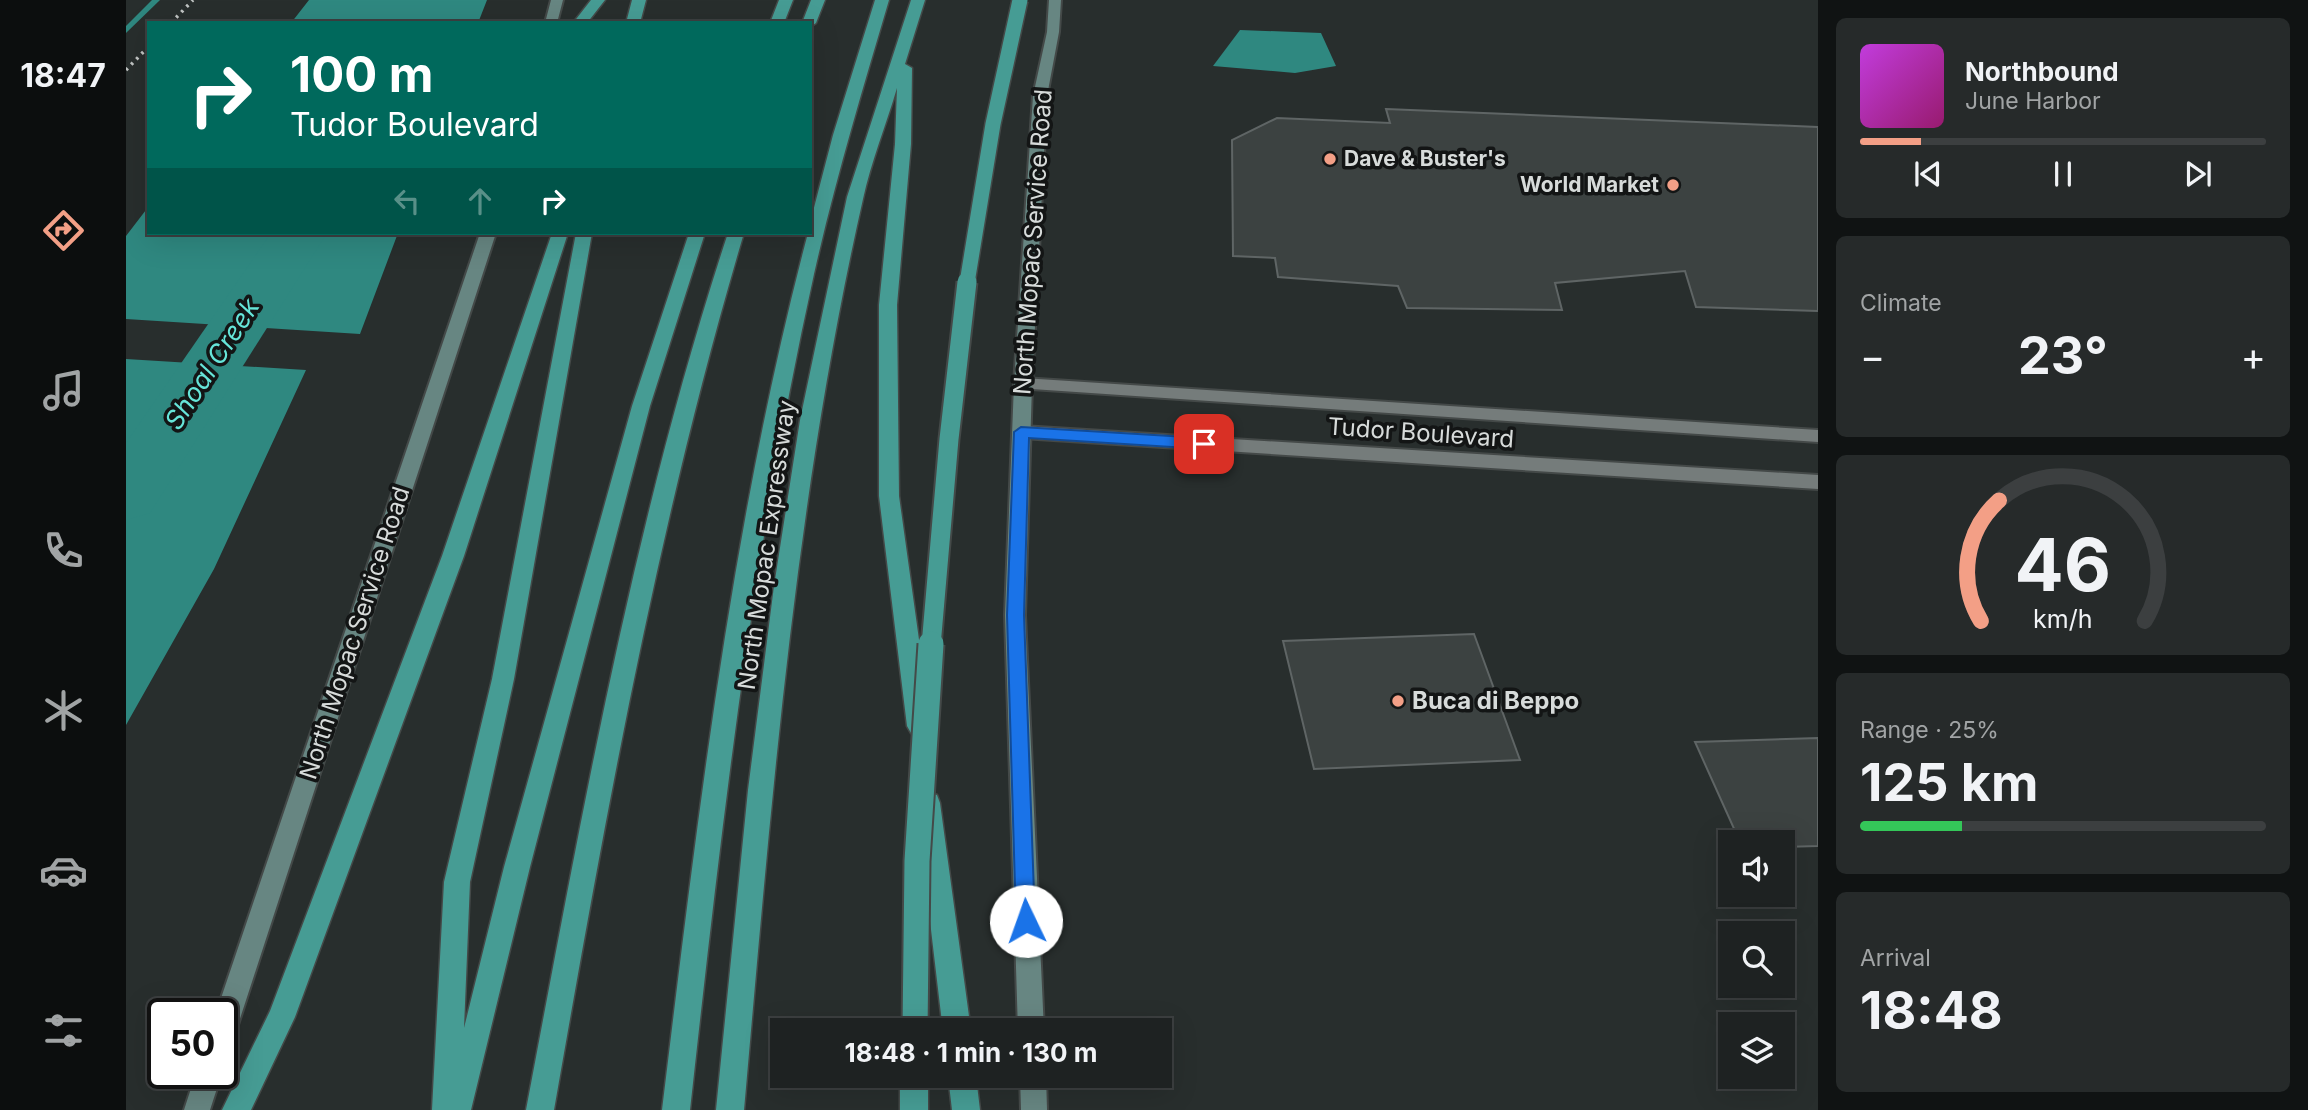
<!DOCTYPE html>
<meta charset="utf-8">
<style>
:root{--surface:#1e2222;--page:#262a2a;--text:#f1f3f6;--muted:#a1a4a5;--line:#3c3f40;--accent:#f39f86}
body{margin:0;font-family:Inter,sans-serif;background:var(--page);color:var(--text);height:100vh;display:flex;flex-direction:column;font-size:26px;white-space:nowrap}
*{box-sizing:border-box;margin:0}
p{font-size:23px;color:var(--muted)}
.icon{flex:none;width:38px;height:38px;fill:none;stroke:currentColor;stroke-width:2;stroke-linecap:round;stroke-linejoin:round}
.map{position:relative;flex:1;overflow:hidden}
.sheet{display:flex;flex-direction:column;gap:18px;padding:18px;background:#101313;width:490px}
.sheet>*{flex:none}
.hud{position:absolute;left:21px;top:21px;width:665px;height:214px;border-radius:0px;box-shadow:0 7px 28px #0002,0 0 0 2px var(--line);background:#00695c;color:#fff;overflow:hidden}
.buttons{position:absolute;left:1592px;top:830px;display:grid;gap:14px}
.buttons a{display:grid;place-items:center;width:77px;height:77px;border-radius:0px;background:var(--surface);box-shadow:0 7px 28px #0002,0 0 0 2px var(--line);font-size:35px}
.speed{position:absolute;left:21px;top:998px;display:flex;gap:14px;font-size:35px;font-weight:700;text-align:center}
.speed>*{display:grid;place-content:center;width:91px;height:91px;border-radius:50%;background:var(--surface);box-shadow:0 7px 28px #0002,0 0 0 2px var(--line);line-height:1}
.speed .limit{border:4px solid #111;border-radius:10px;background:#fff;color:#111}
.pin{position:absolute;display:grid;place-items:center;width:60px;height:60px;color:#fff;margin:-30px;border-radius:14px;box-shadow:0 4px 10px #0006}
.me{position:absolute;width:77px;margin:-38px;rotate:357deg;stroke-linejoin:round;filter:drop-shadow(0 0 5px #0008)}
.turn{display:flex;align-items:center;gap:24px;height:147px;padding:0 28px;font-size:32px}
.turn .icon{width:91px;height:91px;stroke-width:2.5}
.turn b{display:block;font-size:49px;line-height:60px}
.lanes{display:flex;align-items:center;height:66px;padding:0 28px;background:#0003;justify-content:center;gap:35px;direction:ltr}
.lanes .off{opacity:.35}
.big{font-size:52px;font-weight:700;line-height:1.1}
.sheet .tile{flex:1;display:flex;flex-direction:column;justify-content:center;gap:10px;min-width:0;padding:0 24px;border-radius:10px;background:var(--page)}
.sheet .dial{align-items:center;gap:0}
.dial svg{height:182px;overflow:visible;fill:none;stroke:var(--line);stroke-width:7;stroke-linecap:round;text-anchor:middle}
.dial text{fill:var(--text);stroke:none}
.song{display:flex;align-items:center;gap:21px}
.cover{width:84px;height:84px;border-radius:10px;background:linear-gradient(135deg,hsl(290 70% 55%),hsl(320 70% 35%))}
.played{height:7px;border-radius:4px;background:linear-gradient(90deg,var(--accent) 15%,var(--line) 15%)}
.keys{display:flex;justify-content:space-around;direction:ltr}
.heat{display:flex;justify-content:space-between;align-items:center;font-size:38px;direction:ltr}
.charge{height:10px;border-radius:5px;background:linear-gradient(90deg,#34c759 25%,var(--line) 0)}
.trip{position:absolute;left:644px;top:1018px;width:402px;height:70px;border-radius:0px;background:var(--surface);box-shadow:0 7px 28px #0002,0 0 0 2px var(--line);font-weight:700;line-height:70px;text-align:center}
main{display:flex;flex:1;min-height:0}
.menu{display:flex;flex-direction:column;width:126px;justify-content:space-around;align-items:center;background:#0c0e0e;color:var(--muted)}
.menu .icon{width:49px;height:49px}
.menu .selected{color:var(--accent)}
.menu b{font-size:32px;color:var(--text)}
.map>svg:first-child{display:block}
</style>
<main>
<nav class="menu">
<b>18:47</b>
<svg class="icon selected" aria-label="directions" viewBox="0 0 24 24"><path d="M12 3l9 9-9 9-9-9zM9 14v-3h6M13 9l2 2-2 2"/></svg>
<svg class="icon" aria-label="music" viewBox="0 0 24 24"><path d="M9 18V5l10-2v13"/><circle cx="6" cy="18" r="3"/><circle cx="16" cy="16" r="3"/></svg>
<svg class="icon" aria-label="phone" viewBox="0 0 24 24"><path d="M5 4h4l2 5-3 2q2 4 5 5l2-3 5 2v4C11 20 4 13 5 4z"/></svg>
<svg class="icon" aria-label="climate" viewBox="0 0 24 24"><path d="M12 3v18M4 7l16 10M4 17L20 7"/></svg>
<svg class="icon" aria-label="car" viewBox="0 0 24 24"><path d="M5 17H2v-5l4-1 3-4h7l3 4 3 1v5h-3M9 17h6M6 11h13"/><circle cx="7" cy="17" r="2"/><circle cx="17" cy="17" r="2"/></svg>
<svg class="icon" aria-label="filters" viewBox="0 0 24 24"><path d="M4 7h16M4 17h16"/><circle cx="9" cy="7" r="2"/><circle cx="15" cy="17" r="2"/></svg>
</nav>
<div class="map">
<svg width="1692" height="1110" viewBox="0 0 1692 1110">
<rect width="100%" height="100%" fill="#282e2d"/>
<path fill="#2f8880" d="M183 0H361L352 23H165Z
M1114 30 1195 33 1210 66 1169 73 1087 66Z
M23 206V233H272L234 334 0 319V236Z
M0 359 180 370 88 569 0 725Z"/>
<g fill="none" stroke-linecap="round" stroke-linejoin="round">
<path fill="#2f8880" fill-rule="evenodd" d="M26 0H34L0 33V26Z"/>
<path fill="#2f8880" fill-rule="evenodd" d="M145 233H201L24 513 0 520V443Z"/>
</g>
<path fill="#3c4241" stroke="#5f6565" stroke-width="2" d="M1260 109 1692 127V311L1570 307 1559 271 1429 283 1436 310 1281 308 1272 286 1152 277 1149 258 1107 256 1106 140 1151 118 1264 123Z
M1348 634 1394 760 1188 769 1157 641Z
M1692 738V846L1657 847V842H1614L1569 742Z"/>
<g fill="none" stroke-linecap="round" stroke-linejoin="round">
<g stroke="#444948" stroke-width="4">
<path id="minor" d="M897 378 1692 430V442L891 388 888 384 891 380Z
M896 426 1692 475V489L896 438 890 436 887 432 890 428Z"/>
</g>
<g stroke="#444948" stroke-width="4">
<path id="secondary" d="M425 0H437L431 23H419Z
M923 0H935L933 32 921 96 906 384 899 615 918 1031H892L879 615 888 384 907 96 921 32Z
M354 233H370L109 1034 105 1043 96 1046V1013H90Z
M70 1073H96L84 1110H58Z
M894 1076H920L921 1110H895Z"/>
</g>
<g stroke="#444948" stroke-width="3">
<path id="motorway" d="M465 0H479L461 23H447Z
M506 0H520L514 23H500Z
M653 0H667L658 23H644Z
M685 0H699L690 23 684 27V23H676Z
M749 0H763C736 91 709 181 688 274 627 549 595 830 564 1110H536C572 816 606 520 682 233H684V223L707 135Z
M785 0H799L779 64 786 68 785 144 771 305 773 496 805 726 801 733 793 736 785 733 781 726 753 496V305L769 144 771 88C760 125 745 162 737 199 669 498 645 805 618 1110H590L622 790 648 586 674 420 721 197Z
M426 233H442L338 556 169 1017 125 1110H96L144 1011 316 556Z
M450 233H466L388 679 344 882 338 1028 378 867 506 406 563 233H579L524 406 404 867 345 1110H306L318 882 366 679Z
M602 233H618C532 522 480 813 428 1110H400C456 815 508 518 602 233Z
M802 792 811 795 814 803 845 1031H817L790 803 793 795Z
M774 1076H802V1110H774Z
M822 1076H850L854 1110H826Z"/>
</g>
<use href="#minor" fill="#757c7b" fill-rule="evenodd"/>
<use href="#secondary" fill="#678682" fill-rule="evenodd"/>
<use href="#motorway" fill="#469c94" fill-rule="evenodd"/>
<path stroke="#c0c4c3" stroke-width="3.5" stroke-dasharray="2.5 5" stroke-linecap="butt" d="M45 23 67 0
M0 70 23 46"/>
<g stroke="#444948" stroke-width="18" stroke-linecap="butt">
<path id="motorway-bridge-far2" d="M841 283 867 124 894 0"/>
</g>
<g stroke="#444948" stroke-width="23" stroke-linecap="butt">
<path id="motorway-bridge-far1" d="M805 646 823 439 841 282"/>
</g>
<g stroke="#444948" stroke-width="29" stroke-linecap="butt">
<path id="motorway-bridge" d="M789 1031 791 861 805 644"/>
</g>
<use href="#motorway-bridge-far2" stroke="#469c94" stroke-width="15"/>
<use href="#motorway-bridge-far1" stroke="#469c94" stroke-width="19"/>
<use href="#motorway-bridge" stroke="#469c94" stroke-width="25"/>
</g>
<path fill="#1a73e8" stroke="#114b97" stroke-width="2" d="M895 427 1078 438 1085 444 1078 449 903 438 898 615 909 921 906 928 900 930 893 928 890 921 881 615 888 432Z"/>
<g fill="#f39f86" stroke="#131515" stroke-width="2.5">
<circle cx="1204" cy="159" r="7"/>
<circle cx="1547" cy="185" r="7"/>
<circle cx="1272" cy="701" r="7"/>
</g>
<g text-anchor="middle" stroke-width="7" stroke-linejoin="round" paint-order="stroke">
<g font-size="21" font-weight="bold" fill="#d7dbda" stroke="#131515" text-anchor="start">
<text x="1218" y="166">Dave &amp; Buster's</text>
<text x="1533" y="192" text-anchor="end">World Market</text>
</g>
<g font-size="24" fill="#d7dbda" stroke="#131515">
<text transform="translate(907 242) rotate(-86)" y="8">North Mopac Service Road</text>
<text transform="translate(1295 433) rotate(4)" y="8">Tudor Boulevard</text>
<text transform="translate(641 545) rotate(-82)" y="8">North Mopac Expressway</text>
<text transform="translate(229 633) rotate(-72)" y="8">North Mopac Service Road</text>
</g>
<g font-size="24" font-weight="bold" fill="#d7dbda" stroke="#131515" text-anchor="start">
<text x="1286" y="709">Buca di Beppo</text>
</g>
<g font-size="26" font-style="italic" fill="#66e5d9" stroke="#131515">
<text transform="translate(86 364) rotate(-57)" y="9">Shoal Creek</text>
</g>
</g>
</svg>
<div class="buttons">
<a><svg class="icon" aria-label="sound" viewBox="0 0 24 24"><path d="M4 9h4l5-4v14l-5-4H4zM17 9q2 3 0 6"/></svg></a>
<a><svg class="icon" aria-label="search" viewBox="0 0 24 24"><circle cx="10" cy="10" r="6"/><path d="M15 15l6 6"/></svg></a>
<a><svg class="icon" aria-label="layers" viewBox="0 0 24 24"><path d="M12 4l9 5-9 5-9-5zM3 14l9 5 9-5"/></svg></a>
</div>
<div class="speed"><div class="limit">50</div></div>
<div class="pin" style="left:1078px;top:444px;background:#d93025"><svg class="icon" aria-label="arrive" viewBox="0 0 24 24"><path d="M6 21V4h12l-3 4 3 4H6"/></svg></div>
<svg class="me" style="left:900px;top:921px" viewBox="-20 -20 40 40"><circle r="19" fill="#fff"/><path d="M0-13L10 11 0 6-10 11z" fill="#1a73e8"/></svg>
<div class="trip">18:48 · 1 min · 130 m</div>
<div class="hud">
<div class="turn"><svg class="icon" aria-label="right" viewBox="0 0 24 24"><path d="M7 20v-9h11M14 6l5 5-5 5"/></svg><div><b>100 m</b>Tudor Boulevard</div></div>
<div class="lanes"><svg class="icon off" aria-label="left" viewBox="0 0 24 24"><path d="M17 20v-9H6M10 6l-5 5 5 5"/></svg><svg class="icon off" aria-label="ahead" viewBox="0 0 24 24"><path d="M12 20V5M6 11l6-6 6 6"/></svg><svg class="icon" aria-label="right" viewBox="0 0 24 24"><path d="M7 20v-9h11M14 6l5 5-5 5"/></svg></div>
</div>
</div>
<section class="sheet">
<div class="tile">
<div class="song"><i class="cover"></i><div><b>Northbound</b><p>June Harbor</p></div></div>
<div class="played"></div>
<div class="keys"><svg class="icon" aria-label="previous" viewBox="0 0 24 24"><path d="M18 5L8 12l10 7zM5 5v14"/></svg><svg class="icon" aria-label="pause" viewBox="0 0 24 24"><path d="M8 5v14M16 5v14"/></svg><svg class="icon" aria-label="next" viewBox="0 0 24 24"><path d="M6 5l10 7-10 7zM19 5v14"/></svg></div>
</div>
<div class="tile"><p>Climate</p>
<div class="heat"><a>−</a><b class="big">23°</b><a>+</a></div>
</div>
<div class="tile dial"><svg viewBox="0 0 100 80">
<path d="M14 69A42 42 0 1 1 86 69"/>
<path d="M14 69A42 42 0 0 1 22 16" stroke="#f39f86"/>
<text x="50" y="56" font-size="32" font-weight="700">46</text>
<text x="50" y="72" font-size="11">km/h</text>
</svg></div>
<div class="tile"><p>Range · 25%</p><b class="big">125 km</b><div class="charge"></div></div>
<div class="tile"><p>Arrival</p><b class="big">18:48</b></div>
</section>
</main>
